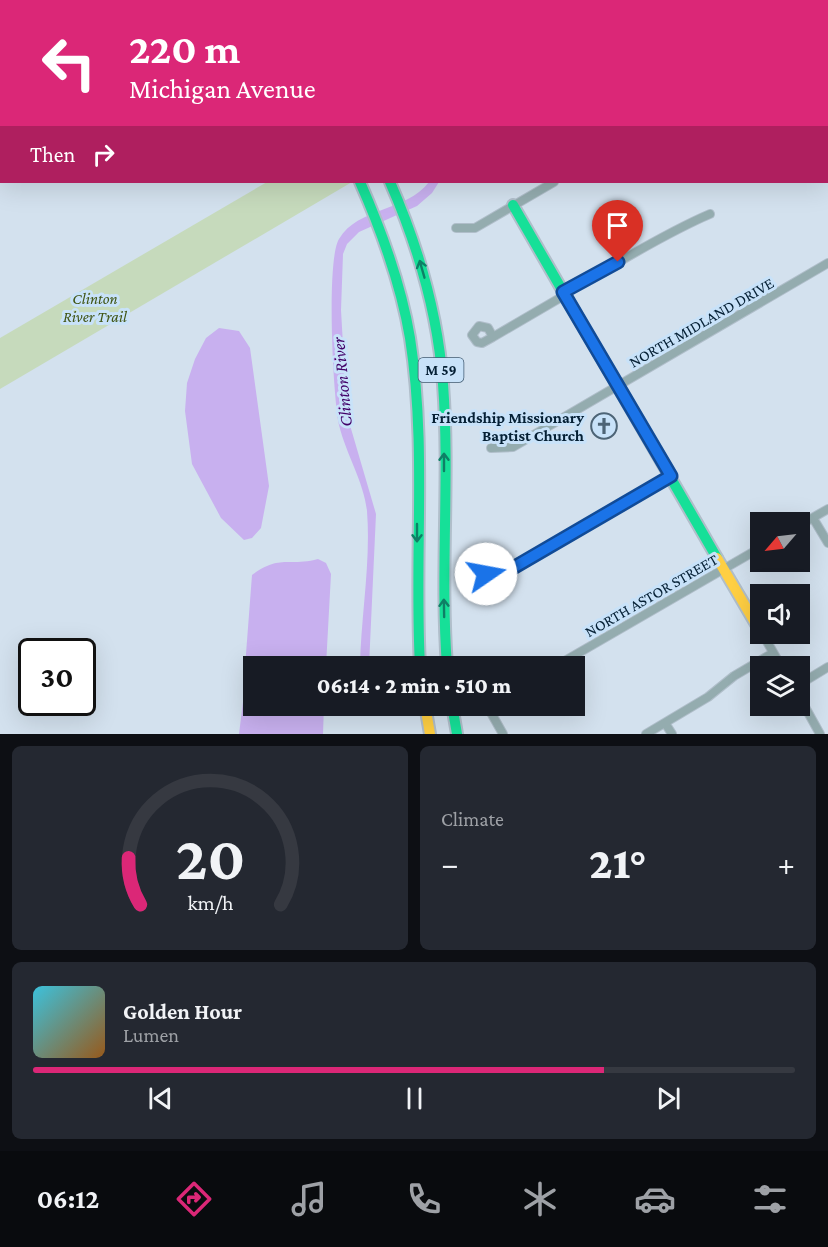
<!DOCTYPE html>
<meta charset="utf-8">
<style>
:root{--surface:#171b24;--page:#242831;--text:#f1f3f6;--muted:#9ea1a6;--line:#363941;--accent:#db2777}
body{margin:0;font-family:"Crimson Pro",serif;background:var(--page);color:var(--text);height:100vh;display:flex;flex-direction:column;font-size:22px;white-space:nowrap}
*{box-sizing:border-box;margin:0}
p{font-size:20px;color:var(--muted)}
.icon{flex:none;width:33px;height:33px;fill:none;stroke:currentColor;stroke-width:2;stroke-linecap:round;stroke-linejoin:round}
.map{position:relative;height:734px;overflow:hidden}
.side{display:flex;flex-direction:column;gap:12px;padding:12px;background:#0d0f14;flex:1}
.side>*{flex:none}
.guide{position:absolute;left:0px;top:0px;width:828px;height:183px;box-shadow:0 6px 24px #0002;background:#db2777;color:#fff;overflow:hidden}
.needle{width:39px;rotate:242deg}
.fabs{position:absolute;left:750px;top:512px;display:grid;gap:12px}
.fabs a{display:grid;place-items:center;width:60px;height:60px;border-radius:0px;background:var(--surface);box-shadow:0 6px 24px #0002;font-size:30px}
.speed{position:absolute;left:18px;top:638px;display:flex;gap:12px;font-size:30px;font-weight:700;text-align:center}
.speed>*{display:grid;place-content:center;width:78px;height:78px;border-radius:50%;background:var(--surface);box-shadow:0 6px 24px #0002;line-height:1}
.speed .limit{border:3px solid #111;border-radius:9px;background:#fff;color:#111}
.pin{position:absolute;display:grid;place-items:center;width:51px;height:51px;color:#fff;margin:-62px -26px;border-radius:50% 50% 50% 0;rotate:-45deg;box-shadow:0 0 6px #0007}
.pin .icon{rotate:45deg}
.me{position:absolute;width:66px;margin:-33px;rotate:78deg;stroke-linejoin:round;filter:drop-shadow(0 0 4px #0008)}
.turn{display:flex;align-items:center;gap:21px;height:126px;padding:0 30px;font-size:27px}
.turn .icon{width:78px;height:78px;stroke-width:2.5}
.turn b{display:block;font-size:42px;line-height:51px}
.then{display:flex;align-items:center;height:57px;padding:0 30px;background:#0003;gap:12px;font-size:22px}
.big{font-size:45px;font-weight:800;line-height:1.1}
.side .card{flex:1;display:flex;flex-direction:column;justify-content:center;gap:9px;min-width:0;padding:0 21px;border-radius:9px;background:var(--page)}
.side .dial{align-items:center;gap:0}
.dial svg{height:156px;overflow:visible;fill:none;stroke:var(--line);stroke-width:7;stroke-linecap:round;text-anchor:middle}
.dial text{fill:var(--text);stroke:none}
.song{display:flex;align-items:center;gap:18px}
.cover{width:72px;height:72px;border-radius:9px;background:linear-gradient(135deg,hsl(190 70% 55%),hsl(30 70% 35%))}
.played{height:6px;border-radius:3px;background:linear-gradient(90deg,var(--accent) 75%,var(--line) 75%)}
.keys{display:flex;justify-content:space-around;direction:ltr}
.heat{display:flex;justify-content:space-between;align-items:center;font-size:33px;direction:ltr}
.side .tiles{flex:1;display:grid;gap:12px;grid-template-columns:1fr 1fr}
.card:last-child{grid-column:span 2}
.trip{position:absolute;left:243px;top:656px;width:342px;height:60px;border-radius:0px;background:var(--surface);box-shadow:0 6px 24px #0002;font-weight:800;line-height:60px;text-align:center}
.tabs{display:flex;height:96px;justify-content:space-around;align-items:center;background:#090b0e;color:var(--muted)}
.tabs .icon{width:42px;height:42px}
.tabs .on{color:var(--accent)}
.tabs b{font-size:27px;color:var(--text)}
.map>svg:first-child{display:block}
</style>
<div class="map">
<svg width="828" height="734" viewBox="0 0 828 734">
<rect width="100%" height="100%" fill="#d3e1ee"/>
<path fill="#c6dabc" d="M267 182H352L0 389V338Z"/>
<path fill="#c8b0ef" d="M429 182H439L432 193 417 206 359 232 347 244 343 254 341 310 347 415 376 514 369 666H360C361 615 371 562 367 511 364 482 346 454 339 425 333 397 326 260 339 239 358 207 406 212 429 182Z
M219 328 239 331 250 348 269 486 261 528 252 538 244 540 221 518 192 464 185 411 187 383 195 359 206 338Z
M318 559 326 563 331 574 326 666H254V705H324L323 734H239L243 702 247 690 245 667 252 575C280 554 289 567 318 559Z"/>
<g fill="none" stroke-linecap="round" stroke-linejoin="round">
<g stroke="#b0beca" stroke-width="10">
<path id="street" d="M826 22 828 21
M826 153 828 156
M456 228H475L554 182
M563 292C614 267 658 236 710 214
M479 326 488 328 493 337 482 343 477 342 472 335Z
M493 337 565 295
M491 448 513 447 828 263
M813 518 828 543
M800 525 828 509
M486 574 506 572 671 476
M762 633 781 666
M556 666 760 548
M800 684 828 667
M800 698 820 734
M490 705V711L503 734
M665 723 672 734
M646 734 708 697 734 676 773 653"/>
</g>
<g stroke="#b0beca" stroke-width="14">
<path id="fast" d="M279 0 280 2
M309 0 310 2
M360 182C382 232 401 284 410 338 427 446 414 557 420 666
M390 182C418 246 438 314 443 384 450 478 440 572 447 666
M513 205 717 558
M452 705 457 734"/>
</g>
<g stroke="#b0beca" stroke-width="14">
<path id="slow" d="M717 558 760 631
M425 705 430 734"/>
</g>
<use href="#street" stroke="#94acaf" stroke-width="8"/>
<use href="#fast" stroke="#16e098" stroke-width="10"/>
<use href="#slow" stroke="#ffcf43" stroke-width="10"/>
</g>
<defs><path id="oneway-shaft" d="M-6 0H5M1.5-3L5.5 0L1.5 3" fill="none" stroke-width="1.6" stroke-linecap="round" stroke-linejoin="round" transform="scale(1.5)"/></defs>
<g stroke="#0e8066">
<use href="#oneway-shaft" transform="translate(422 269) rotate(-106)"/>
<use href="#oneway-shaft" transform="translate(444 462) rotate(-90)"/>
<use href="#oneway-shaft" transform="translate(417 533) rotate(90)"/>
<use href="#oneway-shaft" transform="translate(444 608) rotate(-91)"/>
</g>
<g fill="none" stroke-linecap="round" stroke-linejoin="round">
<g stroke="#114b97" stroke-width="15">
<path id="route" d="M486 574 506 572 671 476 563 292 618 262"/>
</g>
<use href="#route" stroke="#1a73e8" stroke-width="10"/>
</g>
<defs>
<g id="church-ring" transform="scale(1.35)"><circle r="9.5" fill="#c8e2f9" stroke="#4d6476" stroke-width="1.5"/><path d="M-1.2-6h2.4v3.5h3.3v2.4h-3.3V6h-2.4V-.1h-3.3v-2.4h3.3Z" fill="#4d6476"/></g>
</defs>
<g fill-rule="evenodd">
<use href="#church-ring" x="604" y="426"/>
</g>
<g text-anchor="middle" stroke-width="6" stroke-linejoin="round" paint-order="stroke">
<rect fill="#c8e2f9" stroke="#405a70" stroke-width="1.5" x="418.5" y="358" width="45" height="24" rx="4.5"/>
<g font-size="15" font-weight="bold" fill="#052035">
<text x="441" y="375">M 59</text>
</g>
<g font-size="16" font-style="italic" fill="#405514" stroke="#c8e2f9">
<text x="95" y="304">Clinton<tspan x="95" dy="18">River Trail</tspan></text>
</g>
<g font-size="16" fill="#052035" stroke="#c8e2f9">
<text transform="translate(701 322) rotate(-30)" y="6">NORTH MIDLAND DRIVE</text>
<text transform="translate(651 595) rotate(-30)" y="6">NORTH ASTOR STREET</text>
</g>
<g font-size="16" font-weight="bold" fill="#052035" stroke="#c8e2f9" text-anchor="end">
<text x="584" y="423">Friendship Missionary<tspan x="584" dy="18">Baptist Church</tspan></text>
</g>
<g font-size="18" font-style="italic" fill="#430269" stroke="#c8e2f9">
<text transform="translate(342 382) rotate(-95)" y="6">Clinton River</text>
</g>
</g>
</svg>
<div class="fabs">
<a><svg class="needle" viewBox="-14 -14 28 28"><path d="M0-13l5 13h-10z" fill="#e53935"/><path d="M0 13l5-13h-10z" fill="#9ea1a6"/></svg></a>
<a><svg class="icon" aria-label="sound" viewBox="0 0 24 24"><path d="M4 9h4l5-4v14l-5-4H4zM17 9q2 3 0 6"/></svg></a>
<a><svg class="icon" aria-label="layers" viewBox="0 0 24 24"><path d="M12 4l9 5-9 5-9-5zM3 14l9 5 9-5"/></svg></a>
</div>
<div class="speed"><div class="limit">30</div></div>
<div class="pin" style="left:618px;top:262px;background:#d93025"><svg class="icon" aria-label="arrive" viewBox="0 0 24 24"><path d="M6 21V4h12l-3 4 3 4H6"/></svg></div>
<svg class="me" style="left:486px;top:574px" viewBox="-20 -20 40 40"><circle r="19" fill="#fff"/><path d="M0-13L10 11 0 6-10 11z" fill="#1a73e8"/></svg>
<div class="trip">06:14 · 2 min · 510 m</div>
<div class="guide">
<div class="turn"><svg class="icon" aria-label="left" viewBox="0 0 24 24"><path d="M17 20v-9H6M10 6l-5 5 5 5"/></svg><div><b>220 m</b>Michigan Avenue</div></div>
<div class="then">Then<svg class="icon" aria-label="right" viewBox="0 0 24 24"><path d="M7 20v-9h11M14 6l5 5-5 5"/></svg></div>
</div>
</div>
<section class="side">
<div class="tiles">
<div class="card dial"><svg viewBox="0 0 100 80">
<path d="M14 69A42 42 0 1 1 86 69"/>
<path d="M14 69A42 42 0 0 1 8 45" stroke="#db2777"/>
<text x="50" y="56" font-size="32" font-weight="700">20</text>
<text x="50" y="72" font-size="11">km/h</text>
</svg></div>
<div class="card"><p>Climate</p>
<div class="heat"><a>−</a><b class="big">21°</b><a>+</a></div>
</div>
<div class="card">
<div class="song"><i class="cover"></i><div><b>Golden Hour</b><p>Lumen</p></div></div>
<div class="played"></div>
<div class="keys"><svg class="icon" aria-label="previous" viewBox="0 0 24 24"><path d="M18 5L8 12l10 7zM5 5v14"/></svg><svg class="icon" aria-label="pause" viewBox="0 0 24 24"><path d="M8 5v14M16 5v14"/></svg><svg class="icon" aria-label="next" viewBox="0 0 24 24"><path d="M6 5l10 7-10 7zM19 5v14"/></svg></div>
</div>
</div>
</section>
<nav class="tabs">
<b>06:12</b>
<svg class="icon on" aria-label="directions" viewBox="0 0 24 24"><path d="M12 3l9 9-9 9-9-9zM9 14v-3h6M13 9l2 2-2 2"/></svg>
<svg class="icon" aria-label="music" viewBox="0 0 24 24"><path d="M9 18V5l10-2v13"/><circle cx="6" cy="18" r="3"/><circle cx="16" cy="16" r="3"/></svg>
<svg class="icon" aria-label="phone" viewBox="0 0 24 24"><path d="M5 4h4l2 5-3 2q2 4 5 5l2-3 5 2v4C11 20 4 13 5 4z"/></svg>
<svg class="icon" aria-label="climate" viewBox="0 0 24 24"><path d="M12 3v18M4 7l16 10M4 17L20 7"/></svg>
<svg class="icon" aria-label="car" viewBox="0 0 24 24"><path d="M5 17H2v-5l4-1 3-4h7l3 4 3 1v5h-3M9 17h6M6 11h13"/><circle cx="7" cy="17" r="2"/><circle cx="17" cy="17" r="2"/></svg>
<svg class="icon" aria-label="filters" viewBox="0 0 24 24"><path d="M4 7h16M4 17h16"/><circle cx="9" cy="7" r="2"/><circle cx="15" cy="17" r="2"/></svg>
</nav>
